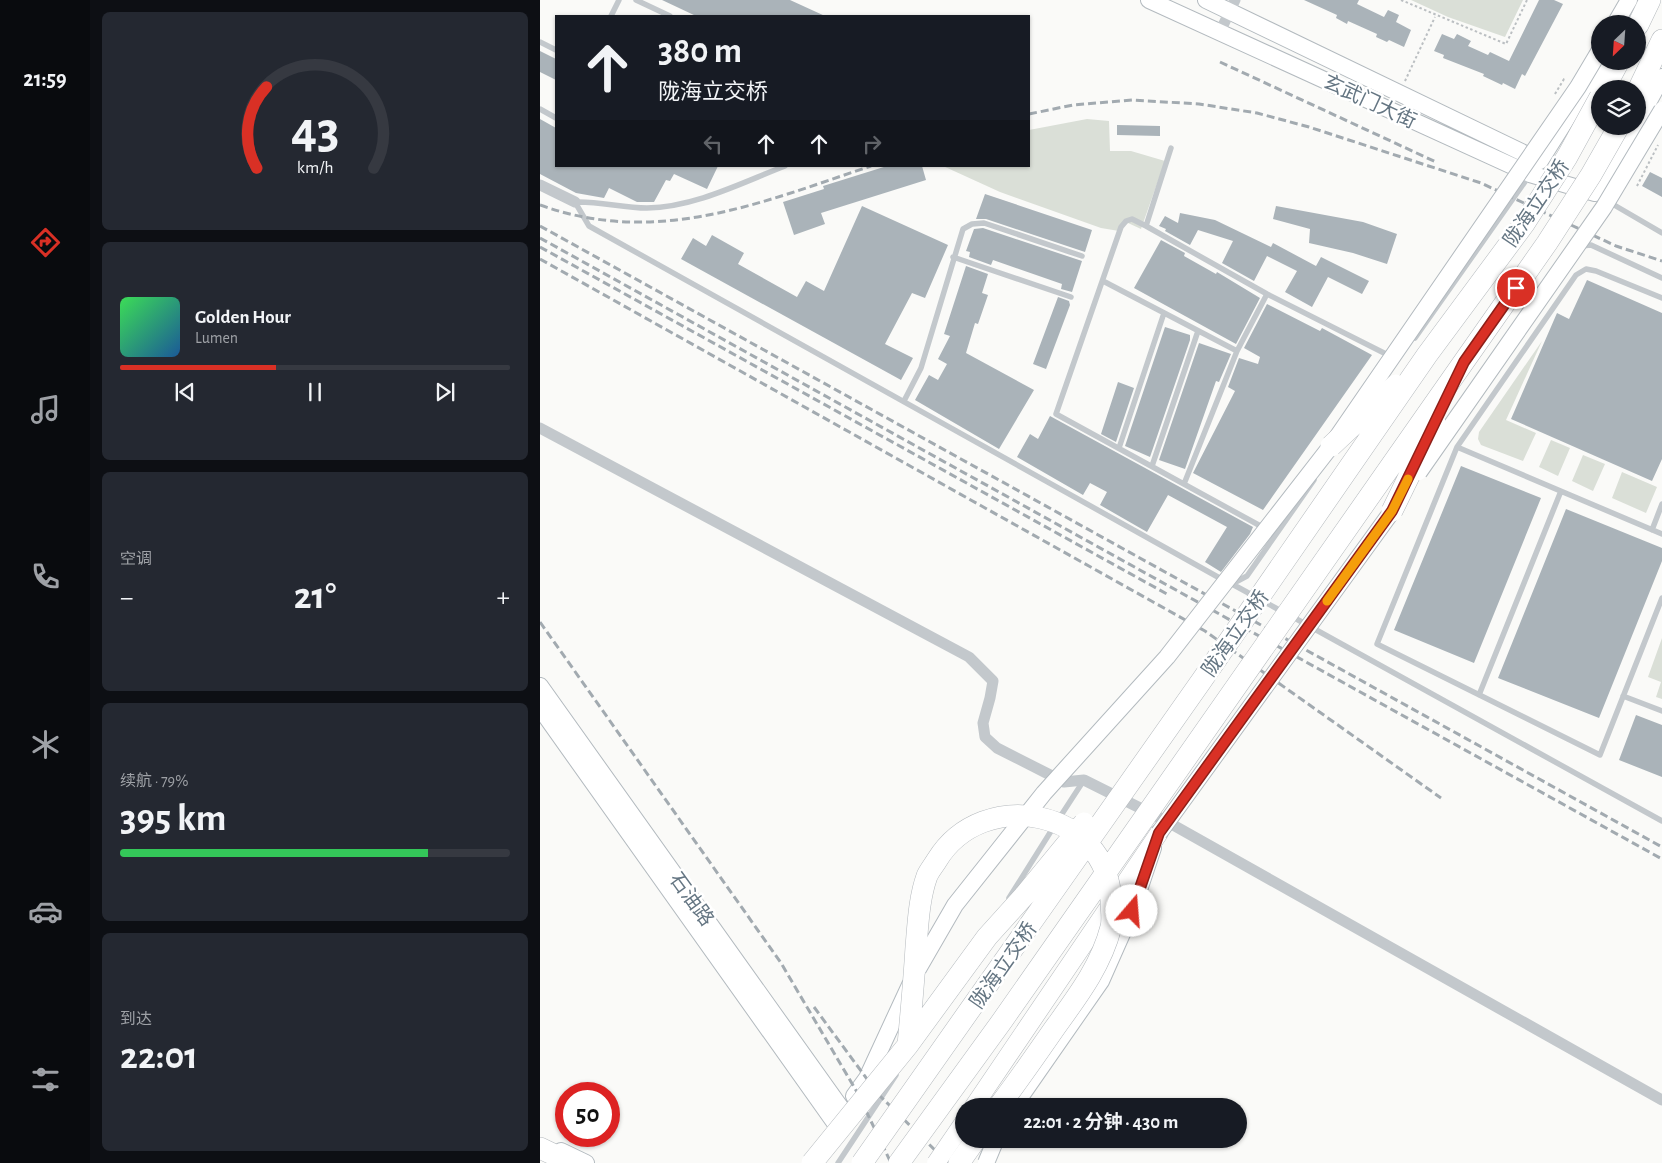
<!DOCTYPE html>
<html lang="zh">
<meta charset="utf-8">
<style>
:root{--surface:#171b24;--page:#242831;--text:#f1f3f6;--muted:#9ea1a6;--line:#363941;--accent:#d93025}
body{margin:0;font-family:"Alegreya Sans","Noto Sans SC",sans-serif;background:var(--page);color:var(--text);height:100vh;display:flex;flex-direction:column;font-size:19px;white-space:nowrap}
*{box-sizing:border-box;margin:0}
p{font-size:16px;color:var(--muted)}
.icon{flex:none;width:28px;height:28px;fill:none;stroke:currentColor;stroke-width:2;stroke-linecap:round;stroke-linejoin:round}
.map{position:relative;flex:1;overflow:hidden}
.panel{display:flex;flex-direction:column;gap:12px;padding:12px;background:#0d0f14;width:450px}
.panel>*{flex:none}
.top-card{position:absolute;left:15px;top:15px;width:475px;height:152px;border-radius:0px;box-shadow:0 1px 4px #0004;background:#171b24;color:var(--text);overflow:hidden}
.needle{width:32px;rotate:205deg}
.controls{position:absolute;left:1051px;top:15px;display:grid;gap:10px}
.controls a{display:grid;place-items:center;width:55px;height:55px;border-radius:50%;background:var(--surface);box-shadow:0 1px 4px #0004;font-size:25px}
.speed{position:absolute;left:15px;top:1082px;display:flex;gap:10px;font-size:25px;font-weight:700;text-align:center}
.speed>*{display:grid;place-content:center;width:65px;height:65px;border-radius:50%;background:var(--surface);box-shadow:0 1px 4px #0004;line-height:1}
.speed .limit{border:8px solid #d22;background:#fff;color:#111}
.pin{position:absolute;display:grid;place-items:center;width:42px;height:42px;color:#fff;margin:-21px;border:2px solid #fff;border-radius:50%;box-shadow:0 1px 5px #0007}
.me{position:absolute;width:55px;margin:-28px;rotate:18deg;stroke-linejoin:round;filter:drop-shadow(0 0 4px #0008)}
.turn{display:flex;align-items:center;gap:18px;height:105px;padding:0 20px;font-size:22px}
.turn .icon{width:65px;height:65px;stroke-width:2.5}
.turn b{display:block;font-size:35px;line-height:42px}
.lanes{display:flex;align-items:center;height:48px;padding:0 20px;background:#0003;justify-content:center;gap:25px;direction:ltr}
.lanes .off{opacity:.35}
.big{font-size:38px;font-weight:700;line-height:1.1}
.panel .card{flex:1;display:flex;flex-direction:column;justify-content:center;gap:8px;min-width:0;padding:0 18px;border-radius:8px;background:var(--page)}
.panel .dial{align-items:center;gap:0}
.dial svg{height:130px;overflow:visible;fill:none;stroke:var(--line);stroke-width:7;stroke-linecap:round;text-anchor:middle}
.dial text{fill:var(--text);stroke:none}
.song{display:flex;align-items:center;gap:15px}
.cover{width:60px;height:60px;border-radius:8px;background:linear-gradient(135deg,hsl(130 70% 55%),hsl(210 70% 35%))}
.played{height:5px;border-radius:2px;background:linear-gradient(90deg,var(--accent) 40%,var(--line) 40%)}
.keys{display:flex;justify-content:space-around;direction:ltr}
.heat{display:flex;justify-content:space-between;align-items:center;font-size:28px;direction:ltr}
.charge{height:8px;border-radius:4px;background:linear-gradient(90deg,#34c759 79%,var(--line) 0)}
.trip{position:absolute;left:415px;top:1098px;width:292px;height:50px;border-radius:25px;background:var(--surface);box-shadow:0 1px 4px #0004;font-weight:700;line-height:50px;text-align:center}
main{display:flex;flex:1;min-height:0}
.tab-bar{display:flex;flex-direction:column;width:90px;justify-content:space-around;align-items:center;background:#090b0e;color:var(--muted)}
.tab-bar .icon{width:35px;height:35px}
.tab-bar .current{color:var(--accent)}
.tab-bar b{font-size:22px;color:var(--text)}
.map>svg:first-child{display:block}
</style>
<main>
<nav class="tab-bar">
<b>21:59</b>
<svg class="icon current" aria-label="directions" viewBox="0 0 24 24"><path d="M12 3l9 9-9 9-9-9zM9 14v-3h6M13 9l2 2-2 2"/></svg>
<svg class="icon" aria-label="music" viewBox="0 0 24 24"><path d="M9 18V5l10-2v13"/><circle cx="6" cy="18" r="3"/><circle cx="16" cy="16" r="3"/></svg>
<svg class="icon" aria-label="phone" viewBox="0 0 24 24"><path d="M5 4h4l2 5-3 2q2 4 5 5l2-3 5 2v4C11 20 4 13 5 4z"/></svg>
<svg class="icon" aria-label="climate" viewBox="0 0 24 24"><path d="M12 3v18M4 7l16 10M4 17L20 7"/></svg>
<svg class="icon" aria-label="car" viewBox="0 0 24 24"><path d="M5 17H2v-5l4-1 3-4h7l3 4 3 1v5h-3M9 17h6M6 11h13"/><circle cx="7" cy="17" r="2"/><circle cx="17" cy="17" r="2"/></svg>
<svg class="icon" aria-label="filters" viewBox="0 0 24 24"><path d="M4 7h16M4 17h16"/><circle cx="9" cy="7" r="2"/><circle cx="15" cy="17" r="2"/></svg>
</nav>
<section class="panel">
<div class="card dial"><svg viewBox="0 0 100 80">
<path d="M14 69A42 42 0 1 1 86 69"/>
<path d="M14 69A42 42 0 0 1 20 19" stroke="#d93025"/>
<text x="50" y="56" font-size="32" font-weight="700">43</text>
<text x="50" y="72" font-size="11">km/h</text>
</svg></div>
<div class="card">
<div class="song"><i class="cover"></i><div><b>Golden Hour</b><p>Lumen</p></div></div>
<div class="played"></div>
<div class="keys"><svg class="icon" aria-label="previous" viewBox="0 0 24 24"><path d="M18 5L8 12l10 7zM5 5v14"/></svg><svg class="icon" aria-label="pause" viewBox="0 0 24 24"><path d="M8 5v14M16 5v14"/></svg><svg class="icon" aria-label="next" viewBox="0 0 24 24"><path d="M6 5l10 7-10 7zM19 5v14"/></svg></div>
</div>
<div class="card"><p>空调</p>
<div class="heat"><a>−</a><b class="big">21°</b><a>+</a></div>
</div>
<div class="card"><p>续航 · 79%</p><b class="big">395 km</b><div class="charge"></div></div>
<div class="card"><p>到达</p><b class="big">22:01</b></div>
</section>
<div class="map">
<svg width="1122" height="1163" viewBox="0 0 1122 1163">
<rect width="100%" height="100%" fill="#fafaf8"/>
<path fill="#dadfd7" d="M871 0H983L965 37 908 17Z
M547 119 569 121 570 151H591L625 161 601 229 588 223 579 231 561 228 460 192 403 166H489V130Z
M1002 341 966 420 996 433 983 461 941 445 938 439 939 432Z
M1011 440 1030 448 1018 476 999 467Z
M1043 455 1065 464 1053 491 1032 481Z
M1082 472 1117 487 1106 513 1072 498Z
M1122 638V699L1116 697 1121 682 1108 677Z"/>
<path fill="#aab3b9" d="M122 0H250L285 16H156Z
M764 0H819L817 4 844 17 848 10 859 15 856 22 871 30 864 47 849 40 847 42 836 37 837 34 808 21 807 24 796 18 797 15Z
M999 0H1014L1023 4 985 76 982 74 975 89 963 83 962 85 943 76 944 74 903 58 904 55 894 51 902 34 914 39 917 34 931 41 928 46 948 55 950 52 969 61Z
M0 51 16 59V80L0 72Z
M0 119 16 128V166H178L167 189 134 174 130 181 126 180 114 202H97L69 188 64 198 36 193 0 174Z
M577 125 620 126V136L577 135Z
M347 166H382L386 180 281 213 285 224 254 235 243 202 284 189 283 186Z
M1110 172 1122 178V197L1102 186Z
M445 194 552 230 545 252 446 219H436Z
M322 206 408 245 385 298 372 293 345 344 373 358 361 380 141 259 153 238 166 246 172 235 204 253 198 264 257 297 266 281 284 291Z
M736 206 823 222 857 234 847 264 813 253 769 243 770 229 733 219Z
M640 213 675 220 731 247 733 243 776 266 781 257 829 281 822 294 788 277 772 307 745 292 757 271 727 256 714 281 682 263 693 241 658 230 650 245 625 231 626 229 619 226 625 216 638 223Z
M443 228 542 261 532 292 521 289 522 284 453 260 451 265 429 257 430 252 426 251 434 229Z
M621 240 645 253 644 256 676 274 677 272 720 298 696 344 594 288Z
M426 266 448 274 442 293 448 295 438 324 435 323 426 353 494 390 459 449 375 400 389 375 398 380 407 364 398 359 410 336 404 334Z
M1047 280 1122 313V459L1112 481 971 419 1017 313 1029 319Z
M518 297 529 301 530 305 506 369 493 364Z
M727 304 780 331 782 328 832 355 723 510 653 473 695 391 688 387 699 358 718 364 720 357 704 348Z
M625 327 650 335V340L610 457 585 446Z
M659 343 691 354 679 382 676 381 645 469 619 460Z
M578 382 594 388 576 442 561 434Z
M510 416 713 527 710 534 681 572 665 562 687 527 628 495 607 532 560 505 567 492 550 483 543 495 477 457 490 434 498 439Z
M921 466 1001 498 934 663 854 630Z
M1026 509 1122 548V561L1059 718 958 678Z
M1096 715 1122 725V777L1079 760Z"/>
<g fill="none" stroke-linecap="round" stroke-linejoin="round">
<g stroke="#b3babf" stroke-width="18">
<path id="secondary" d="M609 0 990 174 1055 193 1094 126
M666 0 1000 161 1063 61
M1075 24 1089 0
M1098 121 1122 77
M0 686 303 1111
M0 708 295 1123
M314 1096 327 1078 370 985
M474 1106 561 981 592 911 613 848
M21 1151 46 1163"/>
</g>
<g stroke="#b5babe" stroke-width="19">
<path id="primary" d="M434 1106 619 833"/>
</g>
<g stroke="#b4b9bd" stroke-width="22">
<path id="highway" d="M1098 25 1110 0
M1064 89 1079 61
M1098 90 1122 40
M0 1148 31 1163"/>
</g>
<path stroke="#bbbfc2" stroke-width="2" stroke-dasharray="2.5 2.5" stroke-linecap="butt" d="M861 0 966 44 987 0
M865 81 895 17
M1015 94 1024 79 1026 80
M1097 186 1118 145"/>
<path stroke="#c3c8cc" stroke-width="5.5" d="M96 0 130 16
M71 16 79 0
M0 42 16 50
M0 109 16 118
M245 166C201 183 155 207 107 208 83 208 59 201 35 202L49 226 685 581 692 584 707 576 774 480
M1069 202 1122 233
M606 226 631 148
M1041 246 1051 245 1122 278
M413 257 531 297
M563 281 697 351
M1122 298 1056 271 1046 269 1036 275 917 447 837 644 1060 755 1122 598
M875 338 989 176
M364 401 381 368 423 229 432 224 444 223 542 256
M917 447 1122 534
M579 448 624 313
M612 466 658 331
M644 484 697 351 727 294
M726 529 516 414 581 227 586 221 592 219 606 226 727 294 850 356
M1112 530 1122 504
M692 584 714 596
M723 601 743 612
M751 616 1122 821
M939 695 1021 491
M1083 696 1122 711
M518 820 544 780
M469 898 513 828
M298 1163 356 1075"/>
<path stroke="#c3c8cc" stroke-width="11" d="M680 32 695 0
M0 185 35 202
M0 428 429 657 453 681 450 698 443 723 445 737 457 748 524 782 544 780 626 821 1122 1100"/>
<use href="#secondary" stroke="#fff" stroke-width="16"/>
<use href="#primary" stroke="#fff" stroke-width="18"/>
<use href="#highway" stroke="#fff" stroke-width="21"/>
<path stroke="#a2aab0" stroke-width="3" stroke-dasharray="8 4" stroke-linecap="butt" d="M680 62 896 162
M489 114 533 105 592 100 659 104 717 113 769 127 941 183 1076 246 1122 261
M0 205C117 247 220 203 331 166
M0 226 1122 847
M0 238 1122 859
M0 247 627 594
M0 259 665 631 901 798
M0 622 241 963 317 1092 351 1163
M274 1007 338 1094 408 1163"/>
<g stroke="#b3babf" stroke-width="18" stroke-linecap="butt">
<path id="secondary-bridge" d="M879 472 1064 207 1122 110
M619 833 858 503
M378 969 415 905 504 793 627 657 791 446 1038 87 1060 50
M446 1163 456 1139"/>
</g>
<g stroke="#b5babe" stroke-width="19" stroke-linecap="butt">
<path id="primary-bridge" d="M396 1163 424 1122"/>
</g>
<g stroke="#b4b9bd" stroke-width="22" stroke-linecap="butt">
<path id="highway-bridge" d="M791 446 856 385
M852 511 895 423
M368 1045C371 1013 374 980 376 947 378 924 379 898 387 876 389 871 394 865 397 860 443 785 568 809 571 901 571 909 573 919 571 927 561 966 537 997 514 1029 496 1055 478 1081 459 1106
M272 1163 368 1045 447 937 484 896 544 823
M322 1163 662 680 887 355 984 224 1027 157 1060 97
M359 1163 462 1021 1007 243 1051 175 1079 126
M419 1163 436 1139"/>
</g>
<use href="#secondary-bridge" stroke="#fff" stroke-width="16"/>
<use href="#primary-bridge" stroke="#fff" stroke-width="18"/>
<use href="#highway-bridge" stroke="#fff" stroke-width="21"/>
</g>
<g fill="none" stroke-linecap="round" stroke-linejoin="round">
<g stroke="#8d1f18" stroke-width="12">
<path id="route" d="M592 911 619 833 852 511 924 362 976 288"/>
</g>
<use href="#route" stroke="#d93025" stroke-width="9"/>
<path stroke="#f59e0b" stroke-width="9" d="M787 601 852 511 868 479"/>
</g>
<g text-anchor="middle" stroke-width="5" stroke-linejoin="round" paint-order="stroke">
<g font-size="20" fill="#657683" stroke="#fff">
<text transform="translate(830 101) rotate(25)" y="7">玄武门大街</text>
<text transform="translate(996 203) rotate(-56)" y="7">陇海立交桥</text>
<text transform="translate(695 633) rotate(-55)" y="7">陇海立交桥</text>
<text transform="translate(152 899) rotate(54)" y="7">石油路</text>
<text transform="translate(463 965) rotate(-55)" y="7">陇海立交桥</text>
</g>
</g>
</svg>
<div class="controls">
<a><svg class="needle" viewBox="-14 -14 28 28"><path d="M0-13l5 13h-10z" fill="#e53935"/><path d="M0 13l5-13h-10z" fill="#9ea1a6"/></svg></a>
<a><svg class="icon" aria-label="layers" viewBox="0 0 24 24"><path d="M12 4l9 5-9 5-9-5zM3 14l9 5 9-5"/></svg></a>
</div>
<div class="speed"><div class="limit">50</div></div>
<div class="pin" style="left:976px;top:288px;background:#d93025"><svg class="icon" aria-label="arrive" viewBox="0 0 24 24"><path d="M6 21V4h12l-3 4 3 4H6"/></svg></div>
<svg class="me" style="left:592px;top:911px" viewBox="-20 -20 40 40"><circle r="19" fill="#fff"/><path d="M0-13L10 11 0 6-10 11z" fill="#d93025"/></svg>
<div class="trip">22:01 · 2 分钟 · 430 m</div>
<div class="top-card">
<div class="turn"><svg class="icon" aria-label="ahead" viewBox="0 0 24 24"><path d="M12 20V5M6 11l6-6 6 6"/></svg><div><b>380 m</b>陇海立交桥</div></div>
<div class="lanes"><svg class="icon off" aria-label="left" viewBox="0 0 24 24"><path d="M17 20v-9H6M10 6l-5 5 5 5"/></svg><svg class="icon" aria-label="ahead" viewBox="0 0 24 24"><path d="M12 20V5M6 11l6-6 6 6"/></svg><svg class="icon" aria-label="ahead" viewBox="0 0 24 24"><path d="M12 20V5M6 11l6-6 6 6"/></svg><svg class="icon off" aria-label="right" viewBox="0 0 24 24"><path d="M7 20v-9h11M14 6l5 5-5 5"/></svg></div>
</div>
</div>
</main>
